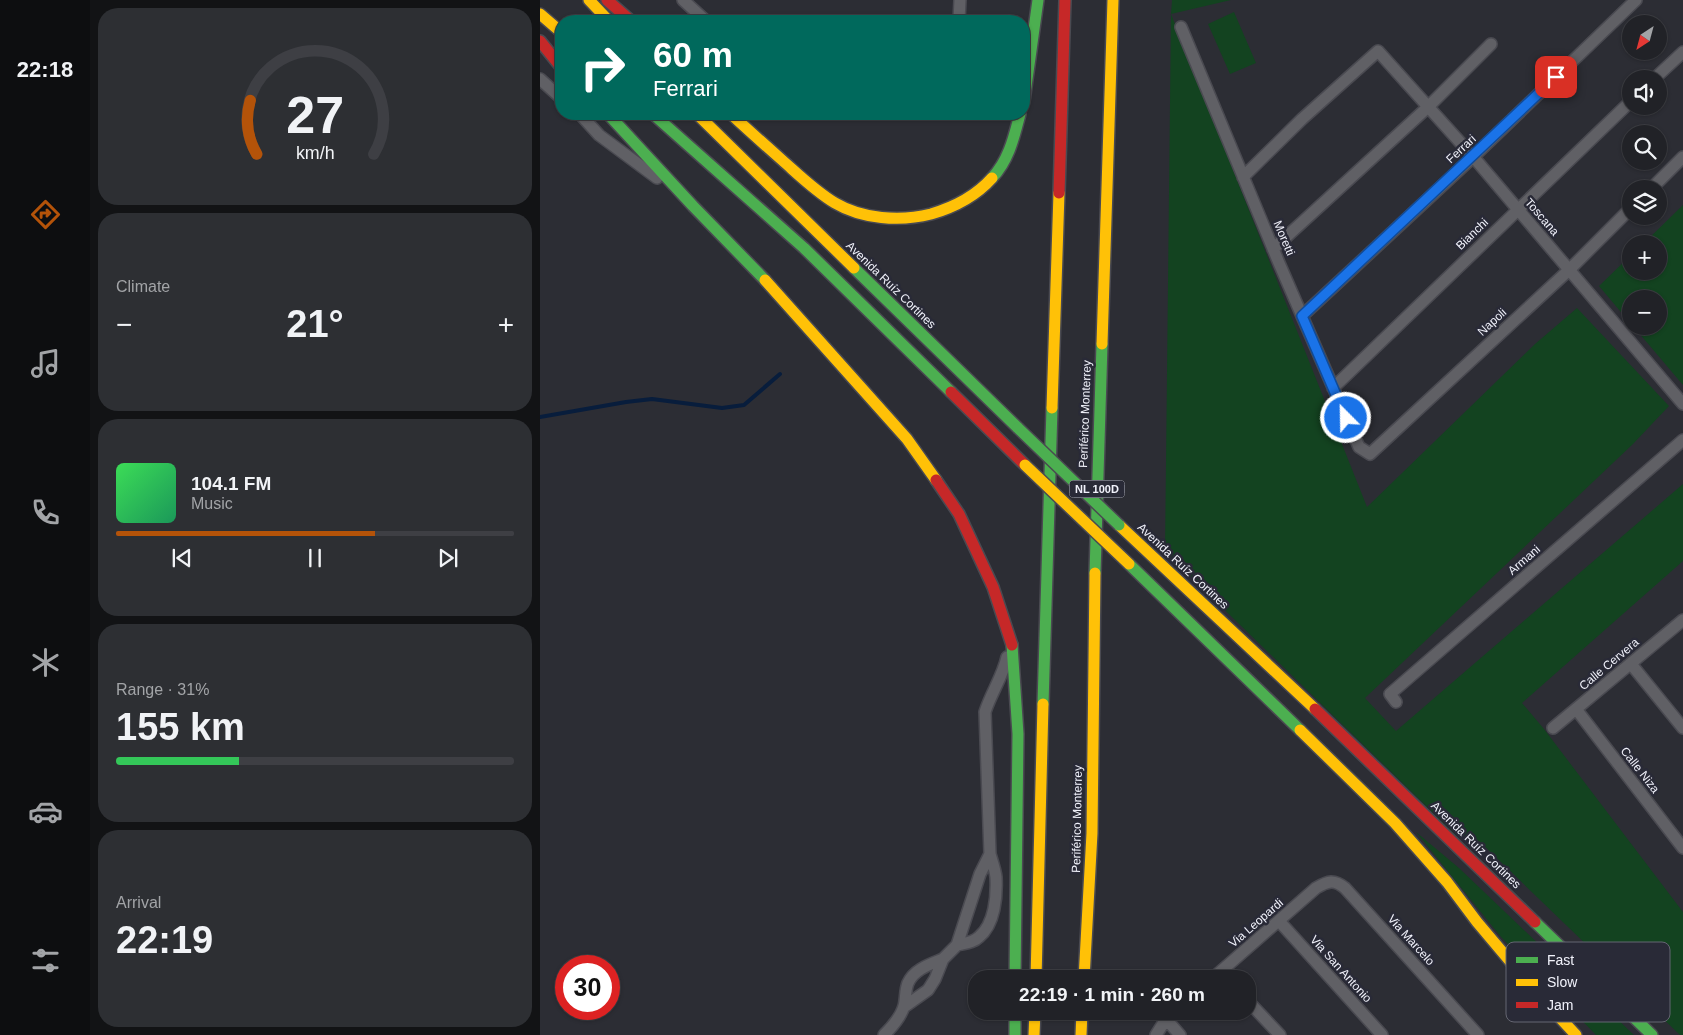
<!DOCTYPE html>
<meta charset="utf-8">
<style>
:root{--surface:#212227;--page:#2d2f33;--text:#f1f3f6;--muted:#a2a4a7;--line:#3e3f44;--accent:#b45309}
body{margin:0;font-family:Helvetica,sans-serif;background:var(--page);color:var(--text);height:100vh;display:flex;flex-direction:column;font-size:19px;white-space:nowrap}
*{box-sizing:border-box;margin:0}
p{font-size:16px;color:var(--muted)}
.icon{flex:none;width:28px;height:28px;fill:none;stroke:currentColor;stroke-width:2;stroke-linecap:round;stroke-linejoin:round}
.map{position:relative;flex:1;overflow:hidden}
.details{display:flex;flex-direction:column;gap:8px;padding:8px;background:#121315;width:450px}
.details>*{flex:none}
.top-card{position:absolute;left:15px;top:15px;width:475px;height:105px;border-radius:20px;box-shadow:0 1px 4px #0004,0 0 0 1px var(--line);background:#00695c;color:#fff;overflow:hidden}
.needle{width:32px;rotate:216deg}
.tools{position:absolute;left:1082px;top:15px;display:grid;gap:10px}
.tools a{display:grid;place-items:center;width:45px;height:45px;border-radius:50%;background:var(--surface);box-shadow:0 1px 4px #0004,0 0 0 1px var(--line);font-size:25px}
.speed{position:absolute;left:15px;top:955px;display:flex;gap:10px;font-size:25px;font-weight:700;text-align:center}
.speed>*{display:grid;place-content:center;width:65px;height:65px;border-radius:50%;background:var(--surface);box-shadow:0 1px 4px #0004,0 0 0 1px var(--line);line-height:1}
.speed .limit{border:8px solid #d22;background:#fff;color:#111}
.pin{position:absolute;display:grid;place-items:center;width:42px;height:42px;color:#fff;margin:-21px;border-radius:10px;box-shadow:0 2px 8px #0006}
.me{position:absolute;width:55px;margin:-28px;rotate:337deg;stroke-linejoin:round;filter:drop-shadow(0 0 4px #0008)}
.turn{display:flex;align-items:center;gap:18px;height:105px;padding:0 15px;font-size:22px}
.turn .icon{width:65px;height:65px;stroke-width:2.5}
.turn b{display:block;font-size:35px;line-height:42px}
.big{font-size:38px;font-weight:700;line-height:1.1}
.details .tile{flex:1;display:flex;flex-direction:column;justify-content:center;gap:8px;min-width:0;padding:0 18px;border-radius:20px;background:var(--page)}
.details .dial{align-items:center;gap:0}
.dial svg{height:130px;overflow:visible;fill:none;stroke:var(--line);stroke-width:7;stroke-linecap:round;text-anchor:middle}
.dial text{fill:var(--text);stroke:none}
.song{display:flex;align-items:center;gap:15px}
.cover{width:60px;height:60px;border-radius:8px;background:linear-gradient(135deg,hsl(130 70% 55%),hsl(150 70% 35%))}
.played{height:5px;border-radius:2px;background:linear-gradient(90deg,var(--accent) 65%,var(--line) 65%)}
.keys{display:flex;justify-content:space-around;direction:ltr}
.heat{display:flex;justify-content:space-between;align-items:center;font-size:28px;direction:ltr}
.charge{height:8px;border-radius:4px;background:linear-gradient(90deg,#34c759 31%,var(--line) 0)}
.trip{position:absolute;left:428px;top:970px;width:288px;height:50px;border-radius:20px;background:var(--surface);box-shadow:0 1px 4px #0004,0 0 0 1px var(--line);font-weight:700;line-height:50px;text-align:center}
main{display:flex;flex:1;min-height:0}
.tab-bar{display:flex;flex-direction:column;width:90px;justify-content:space-around;align-items:center;background:#0d0e10;color:var(--muted)}
.tab-bar .icon{width:35px;height:35px}
.tab-bar .active{color:var(--accent)}
.tab-bar b{font-size:22px;color:var(--text)}
.map>svg:first-child{display:block}
</style>
<main>
<nav class="tab-bar">
<b>22:18</b>
<svg class="icon active" aria-label="directions" viewBox="0 0 24 24"><path d="M12 3l9 9-9 9-9-9zM9 14v-3h6M13 9l2 2-2 2"/></svg>
<svg class="icon" aria-label="music" viewBox="0 0 24 24"><path d="M9 18V5l10-2v13"/><circle cx="6" cy="18" r="3"/><circle cx="16" cy="16" r="3"/></svg>
<svg class="icon" aria-label="phone" viewBox="0 0 24 24"><path d="M5 4h4l2 5-3 2q2 4 5 5l2-3 5 2v4C11 20 4 13 5 4z"/></svg>
<svg class="icon" aria-label="climate" viewBox="0 0 24 24"><path d="M12 3v18M4 7l16 10M4 17L20 7"/></svg>
<svg class="icon" aria-label="car" viewBox="0 0 24 24"><path d="M5 17H2v-5l4-1 3-4h7l3 4 3 1v5h-3M9 17h6M6 11h13"/><circle cx="7" cy="17" r="2"/><circle cx="17" cy="17" r="2"/></svg>
<svg class="icon" aria-label="filters" viewBox="0 0 24 24"><path d="M4 7h16M4 17h16"/><circle cx="9" cy="7" r="2"/><circle cx="15" cy="17" r="2"/></svg>
</nav>
<section class="details">
<div class="tile dial"><svg viewBox="0 0 100 80">
<path d="M14 69A42 42 0 1 1 86 69"/>
<path d="M14 69A42 42 0 0 1 10 36" stroke="#b45309"/>
<text x="50" y="56" font-size="32" font-weight="700">27</text>
<text x="50" y="72" font-size="11">km/h</text>
</svg></div>
<div class="tile"><p>Climate</p>
<div class="heat"><a>−</a><b class="big">21°</b><a>+</a></div>
</div>
<div class="tile">
<div class="song"><i class="cover"></i><div><b>104.1 FM</b><p>Music</p></div></div>
<div class="played"></div>
<div class="keys"><svg class="icon" aria-label="previous" viewBox="0 0 24 24"><path d="M18 5L8 12l10 7zM5 5v14"/></svg><svg class="icon" aria-label="pause" viewBox="0 0 24 24"><path d="M8 5v14M16 5v14"/></svg><svg class="icon" aria-label="next" viewBox="0 0 24 24"><path d="M6 5l10 7-10 7zM19 5v14"/></svg></div>
</div>
<div class="tile"><p>Range · 31%</p><b class="big">155 km</b><div class="charge"></div></div>
<div class="tile"><p>Arrival</p><b class="big">22:19</b></div>
</section>
<div class="map">
<svg width="1143" height="1035" viewBox="0 0 1143 1035">
<rect width="100%" height="100%" fill="#2c2d34"/>
<path fill="#134320" d="M632 0H691L631 14 827 507 995 344 1037 308 1129 406 1093 444 825 698 856 731 1143 484V561L982 703 1004 729 1143 912V1035H1140L939 841 916 835 625 552 631 14Z
M694 12 716 63 690 74 668 24Z
M1143 205V385L1093 326H1119V299H1091V324L1059 286 1091 255V271H1119V244H1103Z
M876 832 919 868 1094 1035H1056L961 937Z"/>
<g fill="none" stroke-linecap="round" stroke-linejoin="round">
<path stroke="#081d3c" stroke-width="4" d="M0 417 86 402 112 399 182 408 204 405 240 374"/>
<g stroke="#4a4a51" stroke-width="14">
<path id="street" d="M143 0 166 21
M419 21 420 0
M641 27 739 263 819 447 830 454 1029 270 1091 208
M0 79 21 98
M1114 79 1143 52
M40 114 59 135 117 178
M703 177 762 119 838 51 936 160 1143 404
M1111 189 1143 157
M733 249 888 107 951 44
M762 316 933 157 1096 0
M793 388 1091 101
M1091 664 1143 728
M856 702 850 694 1143 440
M1036 709 1143 848
M1013 728 1143 620
M739 921 842 1035
M417 945C425 943 433 943 439 937 455 924 457 896 456 877 455 869 452 861 450 854L445 712C451 693 463 676 467 657
M672 979 776 888C788 881 794 879 805 888L938 1035
M706 999 740 1035
M364 1007 388 990 395 979 403 959 417 945 440 874 450 854
M626 1019 640 1035
M344 1035C352 1027 361 1017 364 1006 366 999 365 990 368 983 374 969 391 964 403 959
M616 1035 626 1019 635 1011"/>
</g>
<g stroke="#4a4a51" stroke-width="14">
<path id="fast" d="M484 101 498 0
M68 114 153 206 225 280
M113 114 264 248 411 392
M452 178C469 160 474 137 480 114
M314 268 478 428
M589 564 760 730
M555 573 562 344
M472 645 478 734 475 979
M503 704 512 408
M995 922 1112 1035
M475 1011V1035"/>
</g>
<g stroke="#4a4a51" stroke-width="14">
<path id="slow" d="M49 0 69 21
M0 14 21 32
M157 114 314 268
M191 114C208 130 225 145 242 160 259 175 275 191 295 203 322 219 360 222 391 214 415 207 435 197 452 178
M225 280 367 439 396 480
M562 344 573 0
M512 408 519 193
M579 525 775 709
M760 730 855 823 907 882 937 922 996 992 1036 1035
M496 979 503 704
M544 979 552 833 555 573
M494 1035 495 1011
M541 1035 542 1011"/>
</g>
<g stroke="#4a4a51" stroke-width="14">
<path id="jam" d="M67 0 91 21
M0 41 21 67
M519 193 525 0
M411 392 485 465
M396 480 419 514 453 587 472 645
M775 709 995 922"/>
</g>
<use href="#street" stroke="#606065" stroke-width="11"/>
<use href="#fast" stroke="#4caf50" stroke-width="11"/>
<use href="#slow" stroke="#ffc107" stroke-width="11"/>
<use href="#jam" stroke="#c62828" stroke-width="11"/>
<g stroke="#4a4a51" stroke-width="14" stroke-linecap="butt">
<path id="fast-bridge" d="M478 428 579 525"/>
</g>
<g stroke="#4a4a51" stroke-width="14" stroke-linecap="butt">
<path id="slow-bridge" d="M485 465 589 564"/>
</g>
<use href="#fast-bridge" stroke="#4caf50" stroke-width="11"/>
<use href="#slow-bridge" stroke="#ffc107" stroke-width="11"/>
</g>
<g fill="none" stroke-linecap="round" stroke-linejoin="round">
<g stroke="#114b97" stroke-width="12">
<path id="route" d="M806 418 762 316 1016 77"/>
</g>
<use href="#route" stroke="#1a73e8" stroke-width="9"/>
</g>
<g text-anchor="middle" stroke-width="5" stroke-linejoin="round" paint-order="stroke">
<rect fill="#292a37" stroke="#b5b6c0" stroke-width="1" x="529.5" y="480.5" width="55" height="17" rx="4"/>
<g font-size="11" font-weight="bold" fill="#f1f2fb">
<text x="557" y="493">NL 100D</text>
</g>
<g font-size="12" fill="#f1f2fb" stroke="#292a37">
<text transform="translate(921 149) rotate(-43)" y="4">Ferrari</text>
<text transform="translate(1002 217) rotate(49)" y="4">Toscana</text>
<text transform="translate(932 234) rotate(-44)" y="4">Bianchi</text>
<text transform="translate(744 238) rotate(67)" y="4">Moretti</text>
<text transform="translate(351 285) rotate(44)" y="4">Avenida Ruíz Cortines</text>
<text transform="translate(952 322) rotate(-43)" y="4">Napoli</text>
<text transform="translate(545 414) rotate(-88)" y="4">Periférico Monterrey</text>
<text transform="translate(984 560) rotate(-41)" y="4">Armani</text>
<text transform="translate(643 566) rotate(43)" y="4">Avenida Ruíz Cortines</text>
<text transform="translate(1069 664) rotate(-40)" y="4">Calle Cervera</text>
<text transform="translate(1100 770) rotate(52)" y="4">Calle Niza</text>
<text transform="translate(537 819) rotate(-89)" y="4">Periférico Monterrey</text>
<text transform="translate(936 845) rotate(44)" y="4">Avenida Ruíz Cortines</text>
<text transform="translate(716 923) rotate(-41)" y="4">Via Leopardi</text>
<text transform="translate(871 940) rotate(48)" y="4">Via Marcelo</text>
<text transform="translate(801 969) rotate(48)" y="4">Via San Antonio</text>
</g>
</g>
<rect x="966" y="942" width="164" height="80" rx="8" fill="#292a37" stroke="#656672" stroke-width="1"/>
<rect x="976" y="957" width="22" height="6" fill="#4caf50"/>
<rect x="976" y="979" width="22" height="7" fill="#ffc107"/>
<rect x="976" y="1002" width="22" height="6" fill="#c62828"/>
<g font-size="14" fill="#f1f2fb">
<text x="1007" y="965">Fast</text>
<text x="1007" y="987">Slow</text>
<text x="1007" y="1010">Jam</text>
</g>
</svg>
<div class="tools">
<a><svg class="needle" viewBox="-14 -14 28 28"><path d="M0-13l5 13h-10z" fill="#e53935"/><path d="M0 13l5-13h-10z" fill="#a2a4a7"/></svg></a>
<a><svg class="icon" aria-label="sound" viewBox="0 0 24 24"><path d="M4 9h4l5-4v14l-5-4H4zM17 9q2 3 0 6"/></svg></a>
<a><svg class="icon" aria-label="search" viewBox="0 0 24 24"><circle cx="10" cy="10" r="6"/><path d="M15 15l6 6"/></svg></a>
<a><svg class="icon" aria-label="layers" viewBox="0 0 24 24"><path d="M12 4l9 5-9 5-9-5zM3 14l9 5 9-5"/></svg></a>
<a>+</a>
<a>−</a>
</div>
<div class="speed"><div class="limit">30</div></div>
<div class="pin" style="left:1016px;top:77px;background:#d93025"><svg class="icon" aria-label="arrive" viewBox="0 0 24 24"><path d="M6 21V4h12l-3 4 3 4H6"/></svg></div>
<svg class="me" style="left:806px;top:418px" viewBox="-20 -20 40 40"><circle r="17" fill="#1a73e8" stroke="#fff" stroke-width="3"/><path d="M0-11L8 9 0 5-8 9z" fill="#fff"/></svg>
<div class="trip">22:19 · 1 min · 260 m</div>
<div class="top-card">
<div class="turn"><svg class="icon" aria-label="right" viewBox="0 0 24 24"><path d="M7 20v-9h11M14 6l5 5-5 5"/></svg><div><b>60 m</b>Ferrari</div></div>
</div>
</div>
</main>
